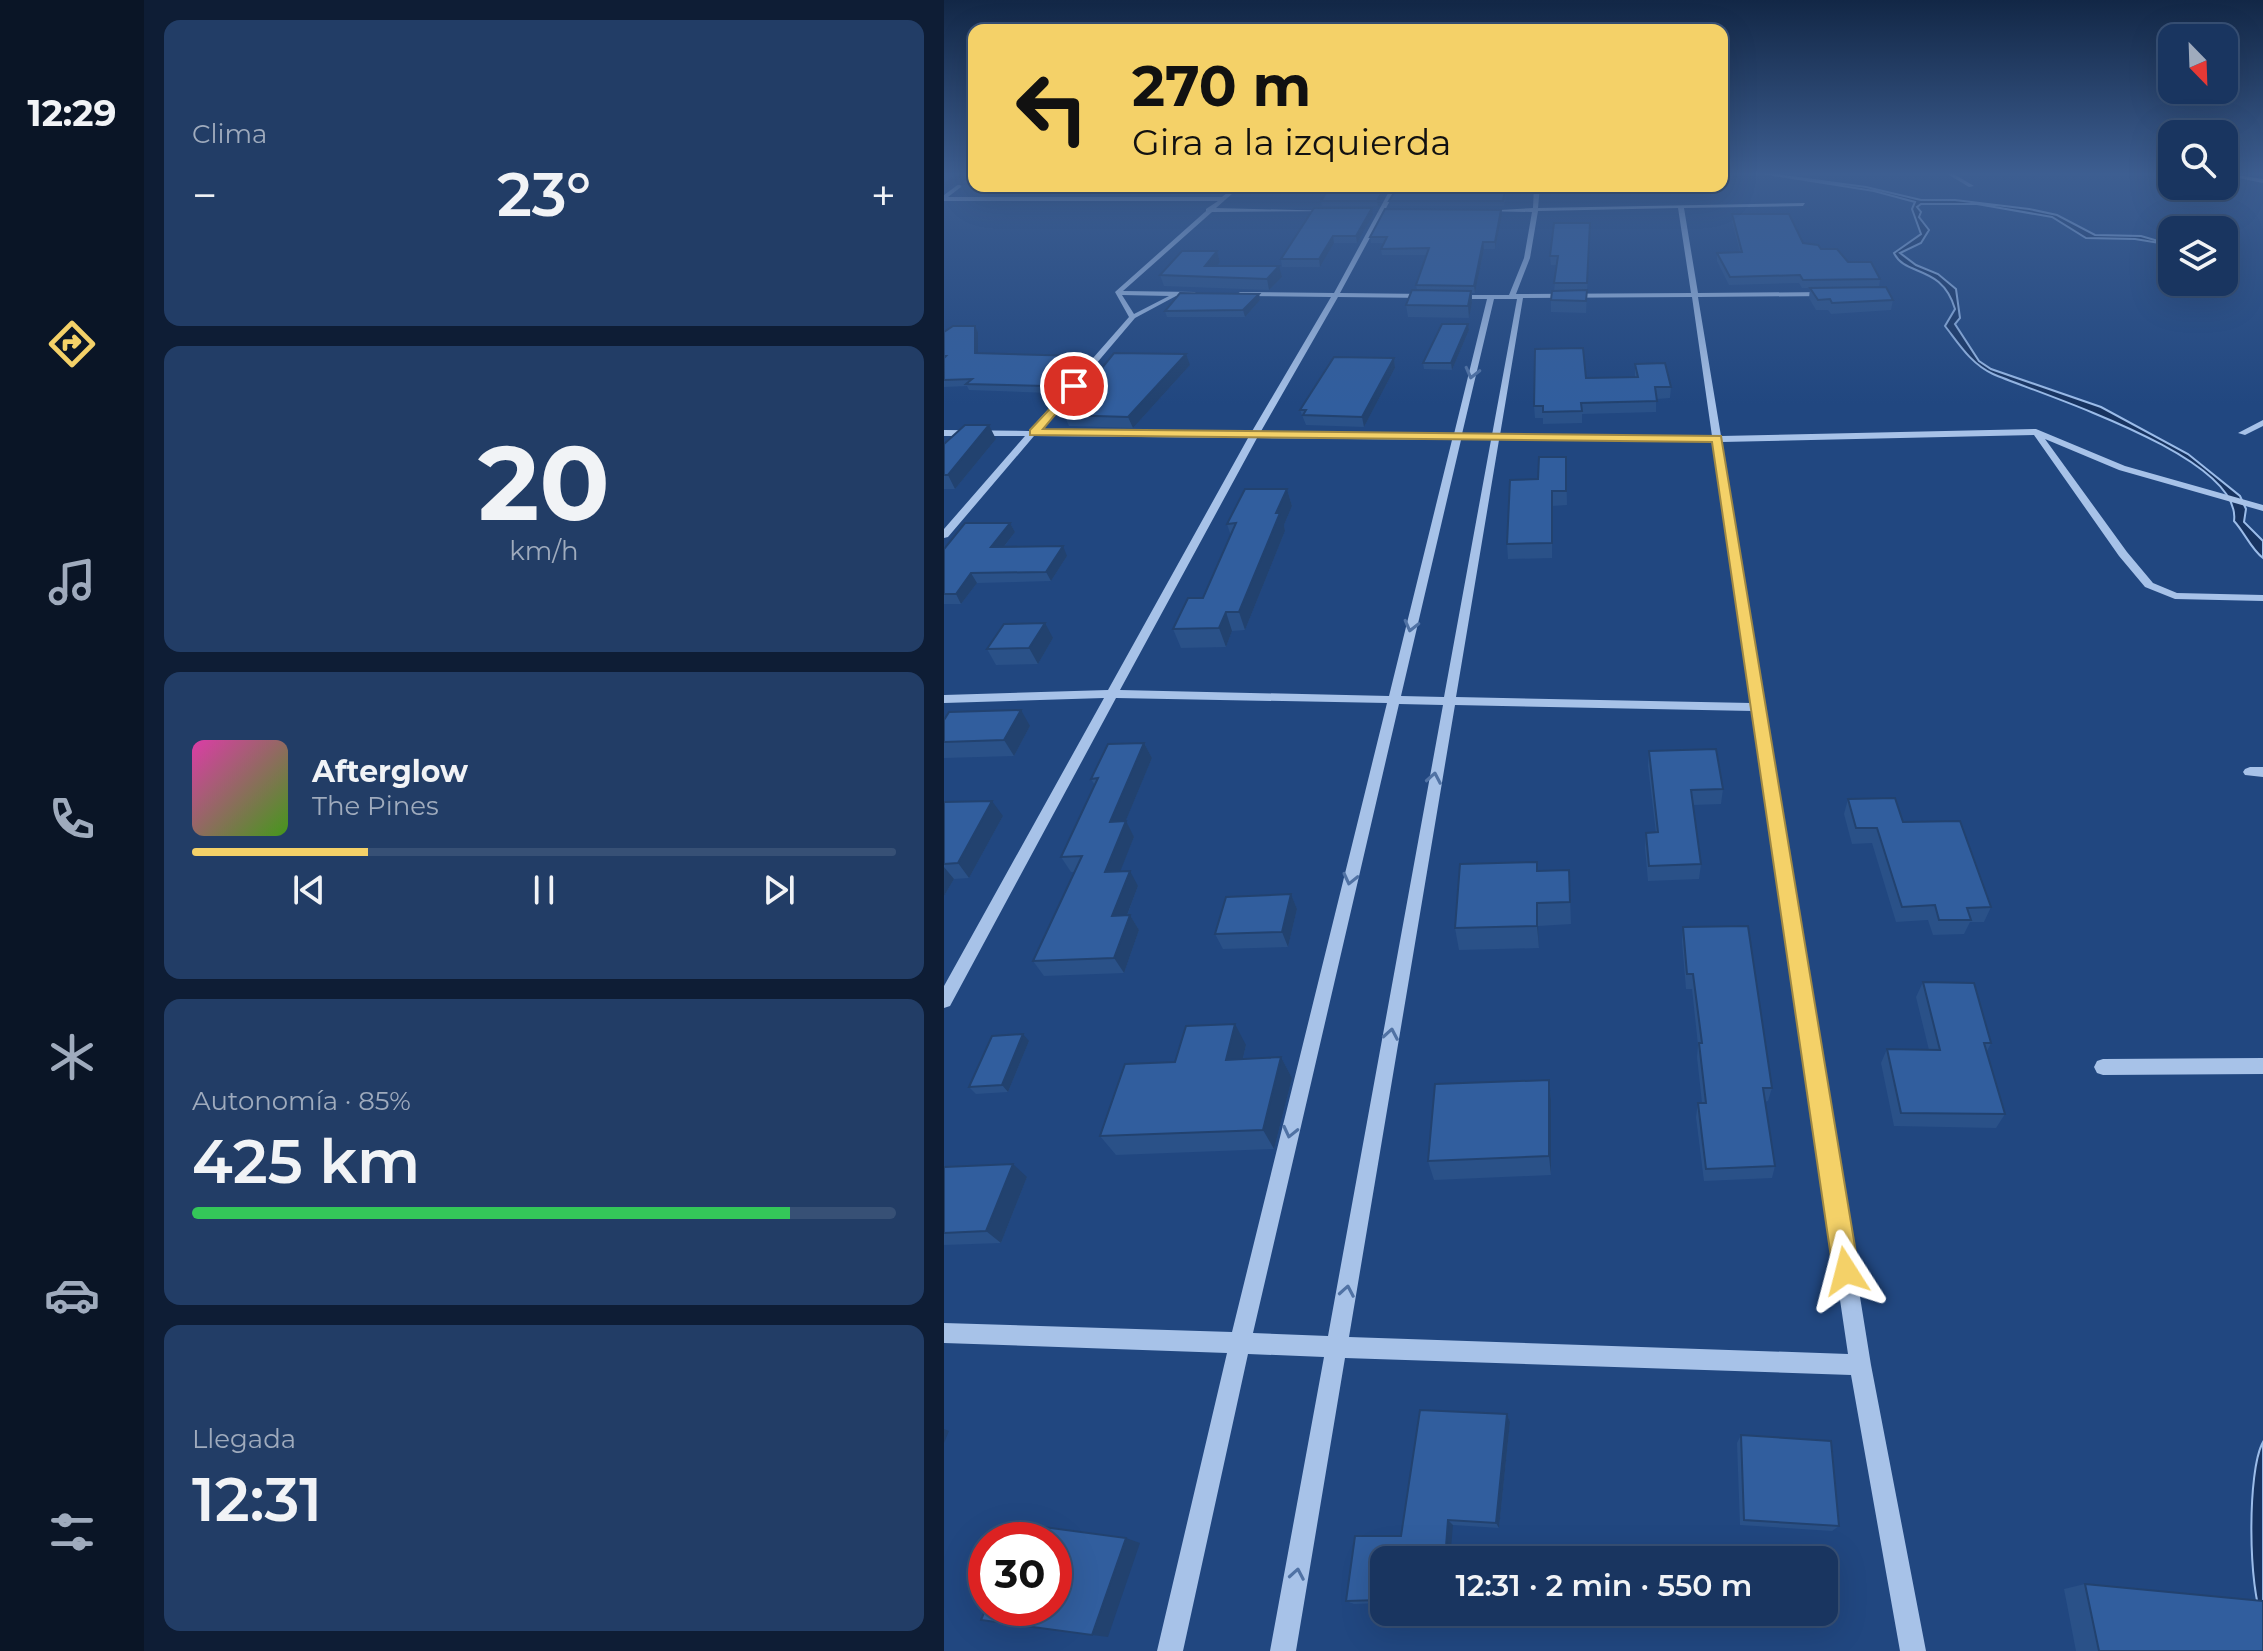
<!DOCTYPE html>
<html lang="es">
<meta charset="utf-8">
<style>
:root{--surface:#193560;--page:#223d66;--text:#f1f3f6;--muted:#9fabbd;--line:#375075;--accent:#f4d168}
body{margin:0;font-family:Montserrat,sans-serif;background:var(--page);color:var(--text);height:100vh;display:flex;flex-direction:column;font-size:30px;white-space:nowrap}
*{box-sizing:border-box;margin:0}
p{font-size:26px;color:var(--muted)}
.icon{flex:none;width:44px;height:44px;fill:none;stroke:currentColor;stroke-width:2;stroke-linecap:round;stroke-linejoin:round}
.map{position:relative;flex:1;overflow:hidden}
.drawer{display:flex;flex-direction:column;gap:20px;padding:20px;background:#0e1d35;width:800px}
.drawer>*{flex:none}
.guide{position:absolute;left:24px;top:24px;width:760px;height:168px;border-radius:16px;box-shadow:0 8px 32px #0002,0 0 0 2px var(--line);background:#f4d168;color:#111;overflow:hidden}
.needle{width:52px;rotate:157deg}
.tools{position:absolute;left:1214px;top:24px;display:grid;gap:16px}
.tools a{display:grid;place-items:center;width:80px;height:80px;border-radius:16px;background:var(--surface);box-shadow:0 8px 32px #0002,0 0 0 2px var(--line);font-size:40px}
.speed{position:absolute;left:24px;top:1522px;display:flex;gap:16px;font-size:40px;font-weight:700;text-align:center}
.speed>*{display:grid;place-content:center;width:104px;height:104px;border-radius:50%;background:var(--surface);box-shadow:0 8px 32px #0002,0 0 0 2px var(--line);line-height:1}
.speed .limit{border:12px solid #d22;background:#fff;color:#111}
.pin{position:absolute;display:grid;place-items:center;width:68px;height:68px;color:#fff;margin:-34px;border:4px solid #fff;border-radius:50%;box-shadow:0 2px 8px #0007}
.me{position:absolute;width:88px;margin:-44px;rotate:351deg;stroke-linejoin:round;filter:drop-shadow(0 0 6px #0008)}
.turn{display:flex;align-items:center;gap:28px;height:168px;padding:0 32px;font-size:36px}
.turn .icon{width:104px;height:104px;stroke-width:2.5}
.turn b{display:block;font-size:56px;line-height:68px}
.big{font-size:60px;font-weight:600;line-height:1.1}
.drawer .widget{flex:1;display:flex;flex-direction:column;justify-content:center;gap:12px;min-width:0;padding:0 28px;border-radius:16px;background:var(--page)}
.drawer .dial{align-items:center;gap:0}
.dial b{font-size:104px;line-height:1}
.song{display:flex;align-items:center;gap:24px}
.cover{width:96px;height:96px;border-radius:12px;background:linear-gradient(135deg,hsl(320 70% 55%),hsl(100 70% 35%))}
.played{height:8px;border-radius:4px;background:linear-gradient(90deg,var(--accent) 25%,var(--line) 25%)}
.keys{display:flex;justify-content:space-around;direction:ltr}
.heat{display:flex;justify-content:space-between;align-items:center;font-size:44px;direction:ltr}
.charge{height:12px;border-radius:6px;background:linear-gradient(90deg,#34c759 85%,var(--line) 0)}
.trip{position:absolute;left:426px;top:1546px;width:468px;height:80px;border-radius:16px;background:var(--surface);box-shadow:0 8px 32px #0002,0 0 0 2px var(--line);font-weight:600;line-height:80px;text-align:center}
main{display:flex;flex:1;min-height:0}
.tabs{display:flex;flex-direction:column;width:144px;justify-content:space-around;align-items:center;background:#0a1526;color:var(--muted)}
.tabs .icon{width:56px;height:56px}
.tabs .current{color:var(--accent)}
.tabs b{font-size:36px;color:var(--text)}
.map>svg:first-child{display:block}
</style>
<main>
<nav class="tabs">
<b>12:29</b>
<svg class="icon current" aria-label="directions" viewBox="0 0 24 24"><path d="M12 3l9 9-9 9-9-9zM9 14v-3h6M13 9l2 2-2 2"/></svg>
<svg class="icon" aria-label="music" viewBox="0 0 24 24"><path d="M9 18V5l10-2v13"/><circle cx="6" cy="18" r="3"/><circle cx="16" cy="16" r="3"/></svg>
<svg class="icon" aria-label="phone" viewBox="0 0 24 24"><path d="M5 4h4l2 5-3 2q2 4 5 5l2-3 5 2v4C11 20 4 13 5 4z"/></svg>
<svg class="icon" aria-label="climate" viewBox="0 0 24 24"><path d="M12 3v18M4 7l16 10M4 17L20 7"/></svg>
<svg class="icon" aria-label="car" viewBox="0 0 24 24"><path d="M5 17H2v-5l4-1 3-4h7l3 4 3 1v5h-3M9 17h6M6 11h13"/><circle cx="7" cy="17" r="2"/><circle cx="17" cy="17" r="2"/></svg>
<svg class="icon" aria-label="filters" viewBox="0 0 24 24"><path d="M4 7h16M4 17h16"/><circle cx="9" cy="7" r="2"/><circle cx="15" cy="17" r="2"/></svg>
</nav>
<section class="drawer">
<div class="widget"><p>Clima</p>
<div class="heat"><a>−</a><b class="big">23°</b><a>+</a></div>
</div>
<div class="widget dial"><b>20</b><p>km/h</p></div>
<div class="widget">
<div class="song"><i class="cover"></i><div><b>Afterglow</b><p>The Pines</p></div></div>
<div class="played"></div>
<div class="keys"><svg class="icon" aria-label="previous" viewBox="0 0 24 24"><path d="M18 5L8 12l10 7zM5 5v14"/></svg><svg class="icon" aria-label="pause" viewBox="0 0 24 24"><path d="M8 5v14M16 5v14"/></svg><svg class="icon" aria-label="next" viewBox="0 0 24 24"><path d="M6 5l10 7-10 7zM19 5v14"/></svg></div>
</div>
<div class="widget"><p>Autonomía · 85%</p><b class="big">425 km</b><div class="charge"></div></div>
<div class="widget"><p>Llegada</p><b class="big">12:31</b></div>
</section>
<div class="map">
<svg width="1319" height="1651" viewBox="0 0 1319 1651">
<rect width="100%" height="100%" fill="#214780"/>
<path fill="#173360" stroke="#9bbce9" stroke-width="2" d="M817 173 922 187 977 200H1011L1085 209 1113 215 1151 235 1197 236 1228 245 1191 239 1142 238 1108 217 1033 204H977L973 207 977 212 975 217 985 230 977 243 956 253 972 265 994 274 1012 289 1016 318 1011 324 1035 361 1047 369 1157 407 1244 454 1296 496 1302 509 1300 522 1319 541V558C1307 549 1301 533 1290 521 1299 457 1098 395 1049 374 1027 364 1015 344 1001 326L1011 309C998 264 961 277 950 253L977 234 968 209 971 202 930 191Z
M1319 1442V1620C1304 1591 1303 1470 1319 1442Z"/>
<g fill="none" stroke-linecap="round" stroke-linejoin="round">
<path fill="#a7c2e8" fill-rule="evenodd" d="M30 173V177L4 197H278L291 186H297L272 208 390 211 268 212 179 291 251 292 253 295 232 296 191 318 95 431 307 433 387 297 296 296 293 294 296 292 390 293 448 186H454L396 293 483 294 486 296 483 298 394 297 316 433 510 434 543 299H512L509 297 512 295H565L580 258 588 212 537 211 589 208 590 186H596L594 208 861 203 859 206 740 208 754 293 883 292 886 294 883 296 754 297 777 436 1092 429 1181 466 1319 505V511L1175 470 1101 439 1183 552 1209 583 1233 593 1319 595V601L1231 599 1201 587 1175 556 1090 435 778 442 927 1365 982 1651H956L907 1375 401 1358 352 1651H326L380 1357 304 1354 239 1651H213L283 1353 0 1343V1323L288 1332 443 703 172 698 6 1006 0 1008V986L160 698 0 703V695L164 690 304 438 90 436 4 537 0 538V529L81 436H0V430L85 431 185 317 171 292 262 211V209L274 201H0V195ZM734 208 747 293 572 294 586 258 594 211ZM178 295 225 296 190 314ZM748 297 768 436 556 435 579 298ZM550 299H573L548 435 518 434ZM313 438 508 440 445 696 176 690ZM517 440H547L500 697 457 696ZM555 440 769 442 807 703 512 697ZM455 704 499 705 384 1336 309 1333ZM511 705 809 711 904 1354 405 1337Z
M1002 173H1008L1030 186 1025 187Z
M1280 173 1319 179V183L1280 175Z
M1319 420V426L1301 435 1294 433Z
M1306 767H1319V777L1301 775 1299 772 1301 769Z
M1319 1058V1074L1159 1075 1153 1073 1150 1067 1153 1061 1159 1059Z"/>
</g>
<path fill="#2a5188" d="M30 173V186H106L101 189 18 190 16 184Z
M386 186H445L434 206H378L377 201Z
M564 186 560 206H446L445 201Z
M788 214 859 243 877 249 936 279 935 287 949 300 947 310 887 314 884 310H872L865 298 866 288H858L855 283 785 285 773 261V253L796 252 788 221Z
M429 215 413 243H390L376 267H338L337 259Z
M558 216 551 249H540L531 293H528V303L525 318 464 317 462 305 473 290 472 285 483 255H438L437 249 440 243H427L426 237Z
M646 231 642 313 607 312V300L610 291 613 265H607L606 256Z
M273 251 276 262 272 266 338 277 325 290 220 286 216 275Z
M315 294 316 300 301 317H223L221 311Z
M524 324 525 330 508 370 480 369 479 363Z
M31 326 34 332V353L134 356 137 362 105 393 25 390 23 386 0 387V332Z
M450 358 451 368 420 427 362 425 356 410Z
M691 364 727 387 726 398 712 399V412L638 414V423L599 424V418H591L590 406 642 378 691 377Z
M246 365 189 428 125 426 120 415Z
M52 439 11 489H0V444Z
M622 457 623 505 608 506V558L564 559 563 544 594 479Z
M343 489 348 506 340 525 341 531 301 630 288 631 282 647 237 648 229 629 259 598 287 536 283 524Z
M66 523 71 532 60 547 123 556 107 581 33 583 17 604H0V549Z
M109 638 94 664 52 665 43 649Z
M0 720 86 726 70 756 0 758Z
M200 743 208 758 181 822 190 837 176 871 194 886 183 916 186 915 195 930 180 973 100 976 89 961 131 872H127L117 857 151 785 147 779Z
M705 751 779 789 777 804 749 805 757 864 755 879 704 881 701 848 702 833H712L704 766Z
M904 799 959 822 1047 907 1040 922H1026L1020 934 989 935 984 920 952 922 928 843 908 844 900 814Z
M0 802 59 816 25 878 10 879 0 896Z
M625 870 627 924 594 926 595 948 515 950 511 928 594 871Z
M347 894 353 909 344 947 279 949 271 934Z
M739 927 828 1088 824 1101 821 1102 831 1166 828 1178 760 1181 752 1117 754 1103H758L753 1057 754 1045 748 989H742L738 942Z
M979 982 1047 1043 1043 1051 1061 1114 1052 1128 950 1126 937 1063 943 1049 985 1050 972 997Z
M85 1041 64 1092 32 1094 25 1087Z
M302 1045 299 1059 337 1057 348 1078 330 1149 172 1155 156 1136 231 1062Z
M605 1080 607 1100V1175L490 1180 484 1161Z
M0 1167 83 1177 57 1243 0 1245Z
M563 1414 566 1422 555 1528 509 1525 440 1560 484 1612 483 1622H441L434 1620 436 1603 410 1604 402 1601 457 1536Z
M797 1435 895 1526 888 1531 796 1525 793 1443Z
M1141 1584 1319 1651H1132L1120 1589Z"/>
<path fill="#22426f" d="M15 173H26L2 190 0 184Z
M441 186H445L434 206 433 201Z
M428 208 429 215 413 243 412 236Z
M557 210 558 216 551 249V242Z
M389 236 390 243 376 267 375 259Z
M539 242 540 249 531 293 530 286Z
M273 251 276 262 264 277 261 266Z
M335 266 338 277 325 290 323 279Z
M527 291 528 303 525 318 524 306Z
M315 294 316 300 301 317 299 310Z
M524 324 525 330 508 370 507 363Z
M31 326 34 332V360L31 353Z
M242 354 246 365 189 428 184 417Z
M134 356 137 362 105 393 102 386Z
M450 358 451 368 420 427 418 417Z
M45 425 52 439 11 489 4 475Z
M343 489 348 506 340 525 341 531 301 630 295 612 332 513Z
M66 523 71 532 52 557 47 547Z
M119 546 123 556 107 581 102 572Z
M27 573 33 583 17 604 12 594Z
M282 612 288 631 282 647 275 628Z
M101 623 109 638 94 664 85 648Z
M77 710 86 726 70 756 60 740Z
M200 743 208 758 175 837 166 822Z
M48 801 59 816 25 878 14 863Z
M182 821 190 837 170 887 161 872Z
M0 867 10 879 0 896Z
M186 871 194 886 177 931 168 916Z
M347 894 353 909 344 947 338 932Z
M593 903 594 926 595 948 593 926Z
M186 915 195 930 180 973 170 958Z
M291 1024 302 1045 294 1080 282 1060Z
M79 1034 85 1041 64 1092 58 1085Z
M337 1057 348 1078 330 1149 319 1130Z
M605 1080 607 1100V1175L605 1156Z
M69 1164 83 1177 57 1243 42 1231Z
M563 1414 566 1422 555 1528 552 1523Z
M0 1429 5 1431 0 1443Z
M504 1520 509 1525 506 1560H501Z
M182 1538 196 1543 164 1637 148 1635Z
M478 1612H484L483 1622 477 1619Z"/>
<path fill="#315e9e" stroke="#22426f" stroke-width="2" d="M0 173H15L0 184Z
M30 173V184H16L29 173Z
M386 186H441L433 201H377Z
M454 186H562L559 201H445Z
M370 208H428L412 236H389L375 259H337Z
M441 209 557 210 551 242H539L530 286 472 285 485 248 437 249 443 237H426Z
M788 214H845L859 243 874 245 877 249H893L904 262H927L936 279 859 280 856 275 786 277 773 253 798 252Z
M610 223H646L643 283H610L614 256H606Z
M238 251H273L261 266H335L323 279 216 275Z
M942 287 949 300 888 303 886 299 874 300 866 288Z
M468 290 527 291 524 306 462 305Z
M643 290 642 301 607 300 608 291Z
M236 293 315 294 299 310 221 311Z
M498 324H524L507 363H479Z
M9 326H31V353L134 356 102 386 22 384 28 379 0 380V358L2 356H0V332Z
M639 348 642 378 694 377 691 364 721 363 727 387H711L713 401 637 403 638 411 599 412V406H590L591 349Z
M170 353 242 354 184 417 120 415Z
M390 357 450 358 418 417 359 415 362 410H356Z
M21 425H45L4 475H0V444Z
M595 457H622V491H608V543L563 544 566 480 594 479Z
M301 489H343L332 513H336L295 612H282L275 628 229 629 244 598H259L292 523 283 524Z
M21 523H66L47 547 119 546 102 572 27 573 12 594H0V549Z
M101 623 85 648 43 649 60 624Z
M77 710 60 740 0 742V720L5 712Z
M200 743 166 822 182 821 161 872 186 871 168 916 186 915 170 958 89 961 138 856 117 857 154 778 147 779 164 744Z
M772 749 779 789 747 790 757 864 705 866 702 833 714 832 705 751Z
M951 798 959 822 1016 821 1047 907 1023 908 1027 920H995L991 905 958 907 933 828H912L904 799Z
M48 801 14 863 0 864V802Z
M593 862V871L625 870 626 902 593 903V926L511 928 516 864Z
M347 894 338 932 271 934 282 897Z
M804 926 828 1088H819L831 1166 762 1169 754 1103H762L755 1043H758L749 974H743L739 927Z
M979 982 1030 983 1047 1043H1040L1061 1114 957 1113 943 1049 996 1050Z
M291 1024 282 1060 337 1057 319 1130 156 1136 181 1064 231 1062 242 1026Z
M79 1034 58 1085 25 1087 48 1036Z
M605 1080V1156L484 1161 491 1084Z
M69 1164 42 1231 0 1233V1167Z
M476 1410 563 1414 552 1523 504 1520 501 1560H440V1612H478L477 1619 434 1620 436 1600 402 1601 411 1536H457Z
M797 1435 887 1441 895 1526 800 1520Z
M77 1524 182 1538 148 1635 37 1620 42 1608H110V1540H71Z
M1141 1584 1319 1601V1651H1155Z"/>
<defs><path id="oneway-chevron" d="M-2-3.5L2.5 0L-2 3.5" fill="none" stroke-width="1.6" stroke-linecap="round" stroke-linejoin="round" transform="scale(2)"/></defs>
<g stroke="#5072a4">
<use href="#oneway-chevron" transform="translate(528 373) rotate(104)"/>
<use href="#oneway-chevron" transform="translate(467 626) rotate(104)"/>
<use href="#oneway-chevron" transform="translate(490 778) rotate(-80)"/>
<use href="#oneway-chevron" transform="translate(406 879) rotate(103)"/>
<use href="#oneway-chevron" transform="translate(447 1034) rotate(-80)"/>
<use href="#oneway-chevron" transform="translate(346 1132) rotate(103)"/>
<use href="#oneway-chevron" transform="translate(403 1291) rotate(-80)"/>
<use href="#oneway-chevron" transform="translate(353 1574) rotate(-80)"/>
</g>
<linearGradient id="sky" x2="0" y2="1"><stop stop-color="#122746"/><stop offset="0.43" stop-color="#3d5e91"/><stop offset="1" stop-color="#3d5e91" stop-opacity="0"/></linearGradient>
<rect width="1319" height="404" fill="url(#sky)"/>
<path fill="#f4d168" stroke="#9f8844" stroke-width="2" d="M130 383 135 386 99 429 777 436 915 1271 911 1280 902 1284 893 1280 889 1271 768 442 86 435V430Z"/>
</svg>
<div class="tools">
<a><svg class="needle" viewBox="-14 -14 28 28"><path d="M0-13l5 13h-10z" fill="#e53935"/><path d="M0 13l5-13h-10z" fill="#9fabbd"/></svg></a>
<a><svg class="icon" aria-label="search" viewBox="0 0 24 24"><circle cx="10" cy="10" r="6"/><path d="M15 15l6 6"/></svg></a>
<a><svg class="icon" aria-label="layers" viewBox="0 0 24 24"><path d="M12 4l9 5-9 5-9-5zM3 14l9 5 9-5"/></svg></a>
</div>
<div class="speed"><div class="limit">30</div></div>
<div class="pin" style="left:130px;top:386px;background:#d93025"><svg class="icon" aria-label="arrive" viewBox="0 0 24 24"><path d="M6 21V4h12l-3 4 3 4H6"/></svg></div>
<svg class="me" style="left:902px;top:1271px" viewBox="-20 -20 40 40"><path d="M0-17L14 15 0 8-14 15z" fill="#f4d168" stroke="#fff" stroke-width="4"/></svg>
<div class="trip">12:31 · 2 min · 550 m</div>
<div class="guide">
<div class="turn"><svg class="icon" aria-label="left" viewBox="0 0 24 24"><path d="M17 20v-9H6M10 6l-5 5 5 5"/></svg><div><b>270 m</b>Gira a la izquierda</div></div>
</div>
</div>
</main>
